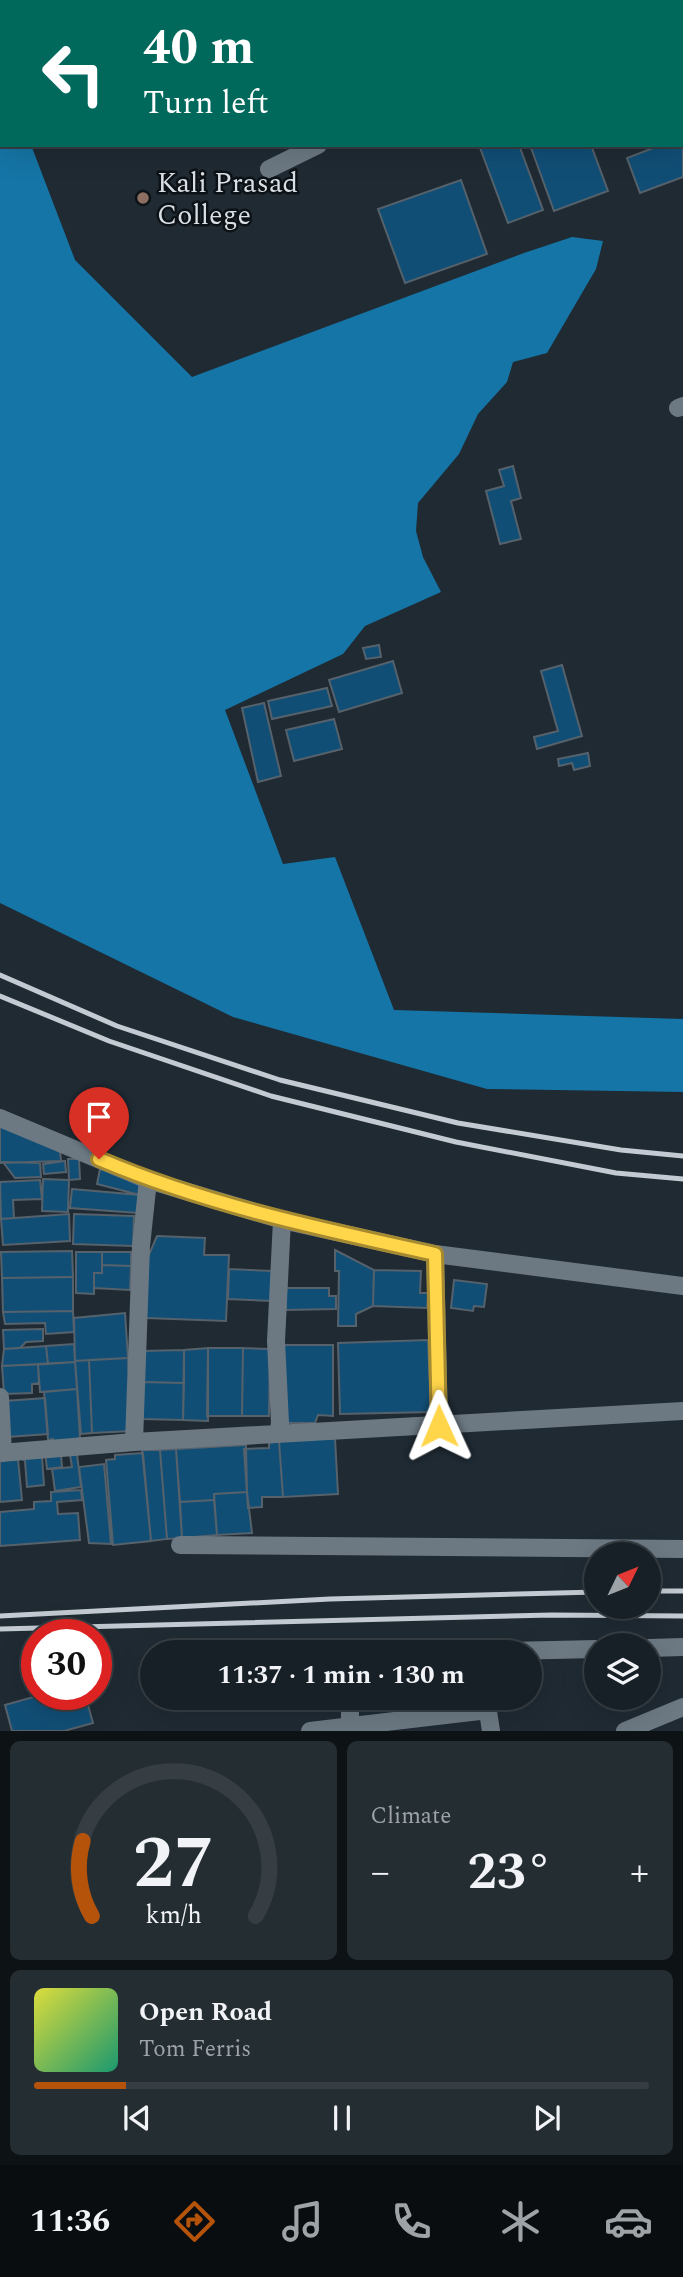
<!DOCTYPE html>
<meta charset="utf-8">
<style>
:root{--surface:#172026;--page:#242d32;--text:#f1f3f6;--muted:#9ea3a7;--line:#363e43;--accent:#b45309}
body{margin:0;font-family:Spectral,serif;background:var(--page);color:var(--text);height:100vh;display:flex;flex-direction:column;font-size:26px;white-space:nowrap}
*{box-sizing:border-box;margin:0}
p{font-size:23px;color:var(--muted)}
.icon{flex:none;width:38px;height:38px;fill:none;stroke:currentColor;stroke-width:2;stroke-linecap:round;stroke-linejoin:round}
.map{position:relative;height:1731px;overflow:hidden}
.side{display:flex;flex-direction:column;gap:10px;padding:10px;background:#0d1215;flex:1}
.side>*{flex:none}
.guide{position:absolute;left:0px;top:0px;width:684px;height:147px;box-shadow:0 7px 28px #0002,0 0 0 2px var(--line);background:#00695c;color:#fff;overflow:hidden}
.needle{width:46px;rotate:47deg}
.controls{position:absolute;left:584px;top:1542px;display:grid;gap:14px}
.controls a{display:grid;place-items:center;width:77px;height:77px;border-radius:50%;background:var(--surface);box-shadow:0 7px 28px #0002,0 0 0 2px var(--line);font-size:35px}
.speed{position:absolute;left:21px;top:1619px;display:flex;gap:14px;font-size:35px;font-weight:700;text-align:center}
.speed>*{display:grid;place-content:center;width:91px;height:91px;border-radius:50%;background:var(--surface);box-shadow:0 7px 28px #0002,0 0 0 2px var(--line);line-height:1}
.speed .limit{border:10px solid #d22;background:#fff;color:#111}
.pin{position:absolute;display:grid;place-items:center;width:60px;height:60px;color:#fff;margin:-72px -30px;border-radius:50% 50% 50% 0;rotate:-45deg;box-shadow:0 0 7px #0007}
.pin .icon{rotate:45deg}
.me{position:absolute;width:77px;margin:-38px;rotate:359deg;stroke-linejoin:round;filter:drop-shadow(0 0 5px #0008)}
.turn{display:flex;align-items:center;gap:24px;height:147px;padding:0 28px;font-size:32px}
.turn .icon{width:91px;height:91px;stroke-width:2.5}
.turn b{display:block;font-size:49px;line-height:60px}
.big{font-size:52px;font-weight:700;line-height:1.1}
.side .card{flex:1;display:flex;flex-direction:column;justify-content:center;gap:10px;min-width:0;padding:0 24px;border-radius:10px;background:var(--page)}
.side .dial{align-items:center;gap:0}
.dial svg{height:182px;overflow:visible;fill:none;stroke:var(--line);stroke-width:7;stroke-linecap:round;text-anchor:middle}
.dial text{fill:var(--text);stroke:none}
.song{display:flex;align-items:center;gap:21px}
.cover{width:84px;height:84px;border-radius:10px;background:linear-gradient(135deg,hsl(60 70% 55%),hsl(160 70% 35%))}
.played{height:7px;border-radius:4px;background:linear-gradient(90deg,var(--accent) 15%,var(--line) 15%)}
.keys{display:flex;justify-content:space-around;direction:ltr}
.heat{display:flex;justify-content:space-between;align-items:center;font-size:38px;direction:ltr}
.side .tiles{flex:1;display:grid;gap:10px;grid-template-columns:1fr 1fr}
.card:last-child{grid-column:span 2}
.trip{position:absolute;left:140px;top:1640px;width:402px;height:70px;border-radius:35px;background:var(--surface);box-shadow:0 7px 28px #0002,0 0 0 2px var(--line);font-weight:700;line-height:70px;text-align:center}
.tabs{display:flex;height:112px;justify-content:space-around;align-items:center;background:#090d0f;color:var(--muted)}
.tabs .icon{width:49px;height:49px}
.tabs .on{color:var(--accent)}
.tabs b{font-size:32px;color:var(--text)}
.map>svg:first-child{display:block}
</style>
<div class="map">
<svg width="683" height="1731" viewBox="0 0 683 1731">
<rect width="100%" height="100%" fill="#1f2a33"/>
<path fill="#1575a6" d="M0 66 2 145H31L75 260 192 377 524 253 572 237 603 241 596 269 547 353 513 362 507 382 478 414 459 454 418 503 416 531 423 557 441 592 365 626 343 654 225 710 283 864 335 857 394 1010 683 1019V1092L487 1089 233 1017 0 903Z"/>
<path fill="#114e76" stroke="#55616b" stroke-width="2" d="M19 0H88L89 2H19Z
M193 0H258L259 2H193Z
M386 0H532L533 2H381Z
M683 137V177L640 193 627 158 661 145H682Z
M479 145H519L543 210 508 223Z
M530 145H591L608 191 554 211Z
M461 180 487 254 405 283 378 209Z
M513 466 521 498 511 501 521 539 500 544 486 491 504 486 499 470Z
M379 645 381 657 366 659 363 648Z
M393 661 402 693 339 712 329 680Z
M562 665 582 736 537 749 534 737 558 731 541 671Z
M327 688 332 706 272 719 268 701Z
M264 703 281 776 258 782 242 708Z
M334 719 342 749 294 761 286 730Z
M588 753 590 766 574 770 572 763 559 766 558 759Z
M0 1125 60 1151 61 1161 0 1163Z
M68 1159H79L80 1179 69 1180Z
M65 1161 66 1172 44 1174 43 1164Z
M3 1162 40 1163 41 1177 15 1178Z
M100 1169 143 1179 140 1195 97 1184Z
M43 1179 69 1180 68 1212 42 1211Z
M40 1180 42 1199 13 1200 14 1218 1 1219 0 1182Z
M72 1189 140 1195 138 1213 70 1208Z
M69 1214 70 1241 3 1245 1 1219Z
M74 1214 134 1216 133 1246 73 1244Z
M157 1236 205 1238 204 1255H229L226 1321 146 1318 148 1257Z
M335 1250 374 1270 373 1306 356 1314V1326H338L339 1271H335Z
M72 1251 73 1277 2 1278 1 1252Z
M76 1252H102V1273H94V1294L76 1293Z
M102 1252H131V1266L102 1265Z
M102 1265 131 1266 130 1290 94 1288V1273H102Z
M229 1269 273 1271 272 1301 228 1299Z
M374 1270 421 1271 420 1293H428L427 1308 373 1306Z
M73 1277V1311L3 1312 2 1278Z
M454 1280 487 1284 484 1307 474 1306 473 1311 451 1308Z
M286 1288H329V1296H336V1309L286 1310Z
M73 1311 74 1332 46 1334 45 1323 5 1324 3 1312Z
M125 1313 128 1358 75 1361 74 1318Z
M43 1329V1341L26 1342 20 1348 4 1349 3 1330Z
M428 1340 431 1412 340 1414 338 1343Z
M74 1344 75 1362 48 1364 46 1346Z
M280 1345H333V1416L318 1415 315 1423H280Z
M46 1346 48 1364 2 1366 4 1349Z
M208 1348V1421L183 1420 184 1350Z
M208 1348H243L242 1416H207Z
M243 1348 270 1349 269 1416H242Z
M184 1350V1383L143 1382 142 1351Z
M128 1358 132 1431 92 1433 89 1360Z
M89 1360 92 1433 81 1434 75 1361Z
M75 1362 77 1389 40 1392 38 1364Z
M38 1364 39 1383 32 1384V1393L4 1394 2 1366Z
M143 1382 184 1383 183 1420 142 1419Z
M77 1389 80 1438 53 1444V1439L48 1440 44 1392Z
M45 1398 48 1434 8 1437 5 1401Z
M335 1438 338 1494 283 1497 279 1441Z
M279 1441 283 1497H262V1507L248 1508 244 1449 269 1448V1443Z
M246 1445 247 1492 214 1494V1500L180 1502 176 1449Z
M176 1449 182 1538 167 1539 160 1450Z
M142 1450H160L167 1539 151 1541Z
M45 1452 61 1455 62 1467 47 1469Z
M143 1453 151 1541 113 1545 106 1460 115 1459V1455Z
M77 1454 81 1487 55 1491 52 1469 72 1467 70 1455Z
M42 1457 44 1485 27 1487 25 1461 22 1459Z
M18 1459 22 1500 0 1502V1461Z
M104 1464 111 1544 89 1543 79 1467Z
M81 1490 82 1500 57 1502 58 1514 78 1513 80 1540 0 1546V1512L34 1509V1502L51 1501V1492Z
M247 1492 252 1533 217 1535 214 1494Z
M214 1500 217 1535 182 1538 180 1502Z
M44 1694H85L93 1723 64 1731H12L5 1705Z"/>
<g fill="none" stroke-linecap="round" stroke-linejoin="round">
<path stroke="#6c7983" stroke-width="18" d="M677 2 682 0
M269 169 318 145
M678 408 683 406
M0 1118 148 1180 282 1220 435 1254 683 1286
M435 1254 439 1426
M0 1397 3 1453
M278 1434 280 1423 276 1341 282 1220
M134 1442 141 1246 148 1180
M0 1453 134 1442 683 1411
M180 1545 683 1549
M649 1648 683 1647
M468 1652 597 1649
M350 1698V1731
M486 1698 491 1731
M310 1731 488 1710
M625 1731 683 1707"/>
<path stroke="#c3cad1" stroke-width="5" d="M0 975 117 1026 280 1080 458 1123 621 1150 683 1156
M0 996 109 1041 271 1096 456 1142 616 1173 683 1179
M649 1591H683
M0 1616 330 1599 597 1592
M0 1629 552 1615 683 1616"/>
</g>
<g fill="none" stroke-linecap="round" stroke-linejoin="round">
<g stroke="#a68a30" stroke-width="18">
<path id="route" d="M99 1159C207 1205 321 1229 435 1254L439 1426"/>
</g>
<use href="#route" stroke="#ffd54a" stroke-width="12"/>
</g>
<circle fill="#8d6e63" stroke="#0d1216" stroke-width="2.5" cx="143" cy="198" r="7"/>
<g text-anchor="middle" stroke-width="5" stroke-linejoin="round" paint-order="stroke">
<g font-size="28" fill="#d8dfe5" stroke="#0d1216" text-anchor="start">
<text x="157" y="192">Kali Prasad<tspan x="157" dy="32">College</tspan></text>
</g>
</g>
</svg>
<div class="controls">
<a><svg class="needle" viewBox="-14 -14 28 28"><path d="M0-13l5 13h-10z" fill="#e53935"/><path d="M0 13l5-13h-10z" fill="#9ea3a7"/></svg></a>
<a><svg class="icon" aria-label="layers" viewBox="0 0 24 24"><path d="M12 4l9 5-9 5-9-5zM3 14l9 5 9-5"/></svg></a>
</div>
<div class="speed"><div class="limit">30</div></div>
<div class="pin" style="left:99px;top:1159px;background:#d93025"><svg class="icon" aria-label="arrive" viewBox="0 0 24 24"><path d="M6 21V4h12l-3 4 3 4H6"/></svg></div>
<svg class="me" style="left:439px;top:1426px" viewBox="-20 -20 40 40"><path d="M0-17L14 15 0 8-14 15z" fill="#ffd54a" stroke="#fff" stroke-width="4"/></svg>
<div class="trip">11:37 · 1 min · 130 m</div>
<div class="guide">
<div class="turn"><svg class="icon" aria-label="left" viewBox="0 0 24 24"><path d="M17 20v-9H6M10 6l-5 5 5 5"/></svg><div><b>40 m</b>Turn left</div></div>
</div>
</div>
<section class="side">
<div class="tiles">
<div class="card dial"><svg viewBox="0 0 100 80">
<path d="M14 69A42 42 0 1 1 86 69"/>
<path d="M14 69A42 42 0 0 1 10 36" stroke="#b45309"/>
<text x="50" y="56" font-size="32" font-weight="700">27</text>
<text x="50" y="72" font-size="11">km/h</text>
</svg></div>
<div class="card"><p>Climate</p>
<div class="heat"><a>−</a><b class="big">23°</b><a>+</a></div>
</div>
<div class="card">
<div class="song"><i class="cover"></i><div><b>Open Road</b><p>Tom Ferris</p></div></div>
<div class="played"></div>
<div class="keys"><svg class="icon" aria-label="previous" viewBox="0 0 24 24"><path d="M18 5L8 12l10 7zM5 5v14"/></svg><svg class="icon" aria-label="pause" viewBox="0 0 24 24"><path d="M8 5v14M16 5v14"/></svg><svg class="icon" aria-label="next" viewBox="0 0 24 24"><path d="M6 5l10 7-10 7zM19 5v14"/></svg></div>
</div>
</div>
</section>
<nav class="tabs">
<b>11:36</b>
<svg class="icon on" aria-label="directions" viewBox="0 0 24 24"><path d="M12 3l9 9-9 9-9-9zM9 14v-3h6M13 9l2 2-2 2"/></svg>
<svg class="icon" aria-label="music" viewBox="0 0 24 24"><path d="M9 18V5l10-2v13"/><circle cx="6" cy="18" r="3"/><circle cx="16" cy="16" r="3"/></svg>
<svg class="icon" aria-label="phone" viewBox="0 0 24 24"><path d="M5 4h4l2 5-3 2q2 4 5 5l2-3 5 2v4C11 20 4 13 5 4z"/></svg>
<svg class="icon" aria-label="climate" viewBox="0 0 24 24"><path d="M12 3v18M4 7l16 10M4 17L20 7"/></svg>
<svg class="icon" aria-label="car" viewBox="0 0 24 24"><path d="M5 17H2v-5l4-1 3-4h7l3 4 3 1v5h-3M9 17h6M6 11h13"/><circle cx="7" cy="17" r="2"/><circle cx="17" cy="17" r="2"/></svg>
</nav>
